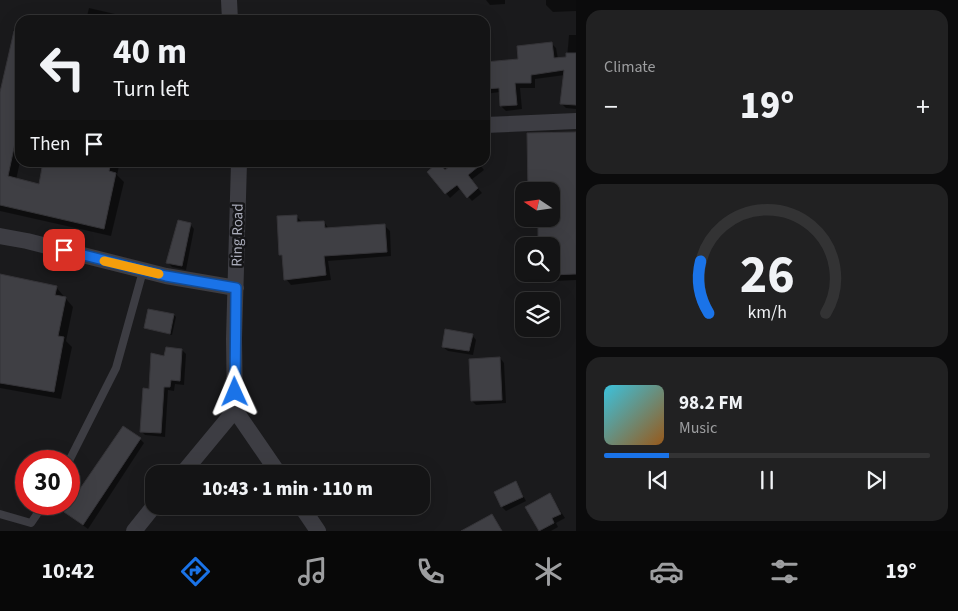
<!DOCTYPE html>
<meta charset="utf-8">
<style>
:root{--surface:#141415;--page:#212122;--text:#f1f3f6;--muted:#9d9ea0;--line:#333334;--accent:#1a73e8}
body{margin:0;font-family:"Source Sans 3",sans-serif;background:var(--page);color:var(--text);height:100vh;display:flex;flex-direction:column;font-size:19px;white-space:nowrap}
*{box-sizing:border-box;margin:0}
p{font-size:16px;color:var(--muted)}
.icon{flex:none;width:28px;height:28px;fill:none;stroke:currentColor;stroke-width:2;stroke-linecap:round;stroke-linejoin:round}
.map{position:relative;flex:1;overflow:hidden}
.details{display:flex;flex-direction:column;gap:10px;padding:10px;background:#0b0b0c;width:382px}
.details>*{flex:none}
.hud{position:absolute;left:15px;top:15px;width:475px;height:152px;border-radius:15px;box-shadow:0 5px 20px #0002,0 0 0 1px var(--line);background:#141415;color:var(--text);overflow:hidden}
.needle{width:32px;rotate:283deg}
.fabs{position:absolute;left:515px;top:182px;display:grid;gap:10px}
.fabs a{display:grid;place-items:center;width:45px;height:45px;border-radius:10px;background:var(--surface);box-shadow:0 5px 20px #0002,0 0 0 1px var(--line);font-size:25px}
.speed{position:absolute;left:15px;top:450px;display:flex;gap:10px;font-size:25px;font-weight:700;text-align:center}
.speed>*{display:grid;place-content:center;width:65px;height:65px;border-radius:50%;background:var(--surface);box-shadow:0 5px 20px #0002,0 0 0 1px var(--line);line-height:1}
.speed .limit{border:8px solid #d22;background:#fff;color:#111}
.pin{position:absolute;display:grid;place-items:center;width:42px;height:42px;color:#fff;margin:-21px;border-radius:10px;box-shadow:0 2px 8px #0006}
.me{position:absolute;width:55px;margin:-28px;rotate:359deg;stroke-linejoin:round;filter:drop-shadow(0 0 4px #0008)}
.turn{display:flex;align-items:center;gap:18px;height:105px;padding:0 15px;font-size:22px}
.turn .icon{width:65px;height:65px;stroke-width:2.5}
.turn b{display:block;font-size:35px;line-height:42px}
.then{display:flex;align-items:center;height:48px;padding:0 15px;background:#0003;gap:10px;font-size:19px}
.big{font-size:38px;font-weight:800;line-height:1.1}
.details .tile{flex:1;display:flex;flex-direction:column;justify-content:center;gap:8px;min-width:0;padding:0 18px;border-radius:15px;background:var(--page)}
.details .dial{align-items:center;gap:0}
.dial svg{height:130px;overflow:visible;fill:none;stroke:var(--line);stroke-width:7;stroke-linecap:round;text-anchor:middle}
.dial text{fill:var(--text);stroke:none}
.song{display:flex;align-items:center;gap:15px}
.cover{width:60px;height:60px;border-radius:8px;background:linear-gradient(135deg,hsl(190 70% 55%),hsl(30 70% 35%))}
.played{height:5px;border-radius:2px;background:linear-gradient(90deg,var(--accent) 20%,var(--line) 20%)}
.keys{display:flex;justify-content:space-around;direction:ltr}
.heat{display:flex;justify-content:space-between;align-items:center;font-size:28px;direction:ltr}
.trip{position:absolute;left:145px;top:465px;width:285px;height:50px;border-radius:15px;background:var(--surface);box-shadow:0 5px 20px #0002,0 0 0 1px var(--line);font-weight:800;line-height:50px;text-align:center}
.dock{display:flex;height:80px;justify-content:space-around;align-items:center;background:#080808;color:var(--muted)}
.dock .icon{width:35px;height:35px}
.dock .on{color:var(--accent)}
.dock b{font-size:22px;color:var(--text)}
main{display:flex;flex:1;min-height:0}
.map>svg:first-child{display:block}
</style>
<main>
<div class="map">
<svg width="576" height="531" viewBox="0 0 576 531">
<rect width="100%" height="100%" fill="#1a1a1c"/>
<path fill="#0007" d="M486 0H505V4L490 5Z
M546 0H576V11L553 12 546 5Z
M89 8 141 20H86Z
M18 20H20V162L16 180 40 185 45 162H120L117 175 124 182 111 236 0 211V98Z
M569 35H576V109L566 108 561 103 565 75 535 79V88H520L522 109 506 111 501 106 500 92 485 94V63L520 60 551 43 556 48 558 59 567 58Z
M576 133V280L556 281 550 275 551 246H539V219H551V191H529V134Z
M478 162 484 170 471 180 482 193 472 201 461 188 450 198 429 172H446Z
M297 217 302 222H324L329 229 384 225 390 231 391 256 328 261 331 280 291 285 286 279 284 259 280 254Z
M190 224 194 229 186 270 172 267 168 263Z
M0 275 56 287 73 307 66 341 72 347 61 399 0 388Z
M174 315 176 317 172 335 145 327Z
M472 335 476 340 473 355 448 351 443 347Z
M182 350 186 354 184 385 175 384 174 391 168 390 165 437 145 435 141 431 150 390 165 357Z
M500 358 504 363 506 403 476 405 472 401Z
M140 439 144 443 88 529 70 516 66 512Z
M516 483 526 501 506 511 502 507Z
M550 495 565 518 556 523 558 527 551 531H540L527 508Z"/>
<path fill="#3f3f44" stroke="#353438" d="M14 31 20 32V144L15 143 8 176 39 184 43 162H111L109 171 116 173 104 229 0 205V92Z
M552 42 554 58 566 57V53H576V105L560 104 564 70 531 75V83H515L517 105 500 106 499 88 485 89V62L518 59 517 46Z
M576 132V274L551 275V246H538V219H551V191H528L527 133Z
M438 162 445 170 455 162H484L468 175 478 188 467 198 457 185 445 194 427 172Z
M297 215V222L324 221 325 228 385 224 387 252 324 256 326 275 284 280 282 255H279L277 216Z
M178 220 191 223 182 266 166 263Z
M0 274 57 286 55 295 66 297 58 336 64 337 54 392 0 383Z
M148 309 174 314 170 334 144 328Z
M445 329 473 334 469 351 442 347Z
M166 347 182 349 180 381 171 380 170 387H164L161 433 140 432 143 388 149 389 151 353 164 356Z
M500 357 502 400 471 401 469 359Z
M123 426 141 438 83 525 64 512Z
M516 481 523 497 501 507 494 492Z
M550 493 561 514 552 518 554 523 539 531 525 507Z
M492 514 502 531H461Z"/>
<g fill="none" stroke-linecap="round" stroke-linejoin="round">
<path stroke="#3d3d43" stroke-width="8" d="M69 461 116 368 143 271
M0 514 31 523 44 504"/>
<path stroke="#3d3d43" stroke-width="16" d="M229 0 230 20
M485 125 576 121
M239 162 234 339 235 410 279 474
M0 236 27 241 166 276 236 288
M182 474 235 410
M301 506 318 531
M134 531 154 506"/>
</g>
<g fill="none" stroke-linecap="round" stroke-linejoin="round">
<g stroke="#114b97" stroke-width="12">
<path id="route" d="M64 250 166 276 236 288 235 392"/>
</g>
<use href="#route" stroke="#1a73e8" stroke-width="9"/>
<path stroke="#f59e0b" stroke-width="9" d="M104 261 159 274"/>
</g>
<g text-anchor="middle" stroke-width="5" stroke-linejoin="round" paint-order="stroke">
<g font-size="15" fill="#acaebc" stroke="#151517">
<text transform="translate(237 235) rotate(-89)" y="5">Ring Road</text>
</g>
</g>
</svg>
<div class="fabs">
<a><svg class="needle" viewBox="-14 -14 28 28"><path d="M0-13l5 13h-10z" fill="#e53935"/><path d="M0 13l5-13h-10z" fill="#9d9ea0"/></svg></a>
<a><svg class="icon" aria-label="search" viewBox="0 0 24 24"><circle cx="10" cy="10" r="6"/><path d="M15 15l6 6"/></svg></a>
<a><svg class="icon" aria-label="layers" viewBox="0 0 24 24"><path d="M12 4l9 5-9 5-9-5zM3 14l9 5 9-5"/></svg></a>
</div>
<div class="speed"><div class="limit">30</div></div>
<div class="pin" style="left:64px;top:250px;background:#d93025"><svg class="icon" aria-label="arrive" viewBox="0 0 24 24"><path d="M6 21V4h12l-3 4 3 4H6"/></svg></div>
<svg class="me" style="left:235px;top:392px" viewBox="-20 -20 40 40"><path d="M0-17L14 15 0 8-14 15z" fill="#1a73e8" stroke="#fff" stroke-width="4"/></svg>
<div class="trip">10:43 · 1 min · 110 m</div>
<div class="hud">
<div class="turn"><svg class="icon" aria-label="left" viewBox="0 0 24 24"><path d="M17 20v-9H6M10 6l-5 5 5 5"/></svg><div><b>40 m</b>Turn left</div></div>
<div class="then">Then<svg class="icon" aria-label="arrive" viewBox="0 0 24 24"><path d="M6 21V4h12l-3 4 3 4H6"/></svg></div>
</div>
</div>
<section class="details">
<div class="tile"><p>Climate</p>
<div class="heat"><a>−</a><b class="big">19°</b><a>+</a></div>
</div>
<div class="tile dial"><svg viewBox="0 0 100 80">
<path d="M14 69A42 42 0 1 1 86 69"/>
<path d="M14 69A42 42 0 0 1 9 37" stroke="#1a73e8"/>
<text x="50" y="56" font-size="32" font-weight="700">26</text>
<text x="50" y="72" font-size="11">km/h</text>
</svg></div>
<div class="tile">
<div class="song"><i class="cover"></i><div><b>98.2 FM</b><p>Music</p></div></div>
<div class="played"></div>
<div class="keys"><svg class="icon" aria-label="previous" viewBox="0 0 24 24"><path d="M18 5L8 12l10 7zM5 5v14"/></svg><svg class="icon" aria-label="pause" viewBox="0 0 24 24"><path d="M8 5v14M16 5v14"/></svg><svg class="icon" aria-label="next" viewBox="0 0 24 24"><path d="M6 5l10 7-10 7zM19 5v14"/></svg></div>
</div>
</section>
</main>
<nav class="dock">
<b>10:42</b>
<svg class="icon on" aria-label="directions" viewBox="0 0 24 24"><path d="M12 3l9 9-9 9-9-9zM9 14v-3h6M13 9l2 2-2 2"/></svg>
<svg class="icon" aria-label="music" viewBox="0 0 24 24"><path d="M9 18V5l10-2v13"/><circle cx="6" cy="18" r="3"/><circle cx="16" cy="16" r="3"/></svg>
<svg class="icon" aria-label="phone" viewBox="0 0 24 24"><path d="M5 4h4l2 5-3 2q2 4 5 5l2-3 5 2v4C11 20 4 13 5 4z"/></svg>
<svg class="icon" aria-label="climate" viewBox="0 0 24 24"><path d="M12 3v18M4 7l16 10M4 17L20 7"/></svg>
<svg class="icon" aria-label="car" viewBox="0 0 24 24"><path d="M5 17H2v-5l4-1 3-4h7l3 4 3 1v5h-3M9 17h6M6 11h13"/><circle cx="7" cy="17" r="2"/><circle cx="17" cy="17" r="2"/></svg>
<svg class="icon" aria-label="filters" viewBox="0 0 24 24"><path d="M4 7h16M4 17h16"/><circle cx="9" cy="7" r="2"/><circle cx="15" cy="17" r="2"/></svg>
<b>19°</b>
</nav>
